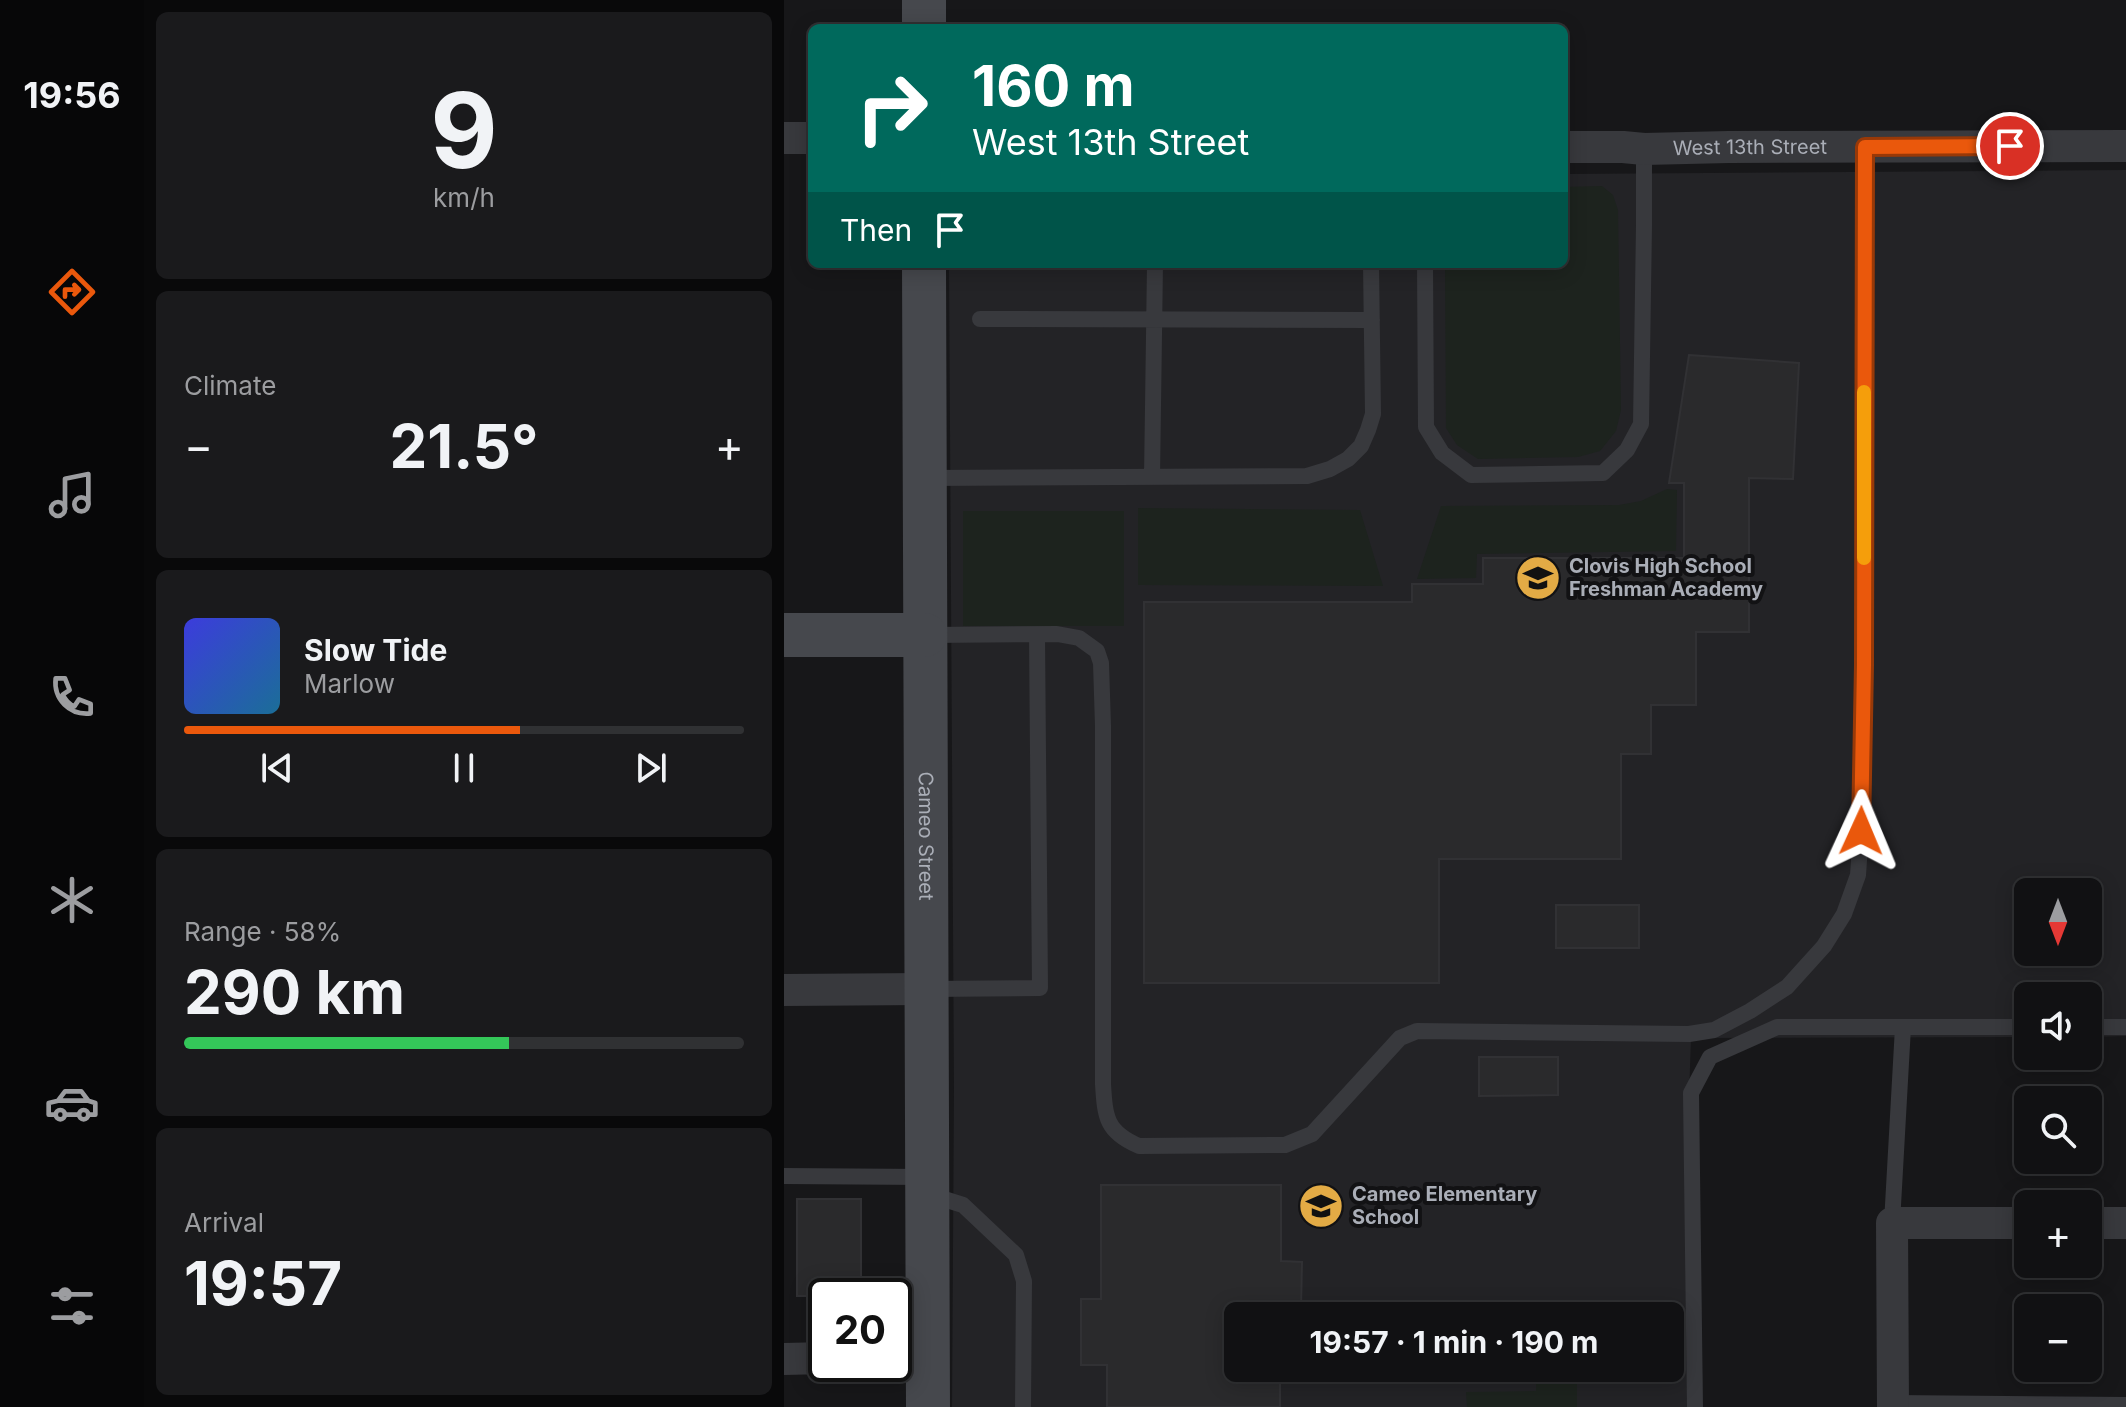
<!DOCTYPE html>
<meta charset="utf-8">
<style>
:root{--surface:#111113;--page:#1a1a1c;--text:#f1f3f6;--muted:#9c9da0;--line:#303133;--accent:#ea580c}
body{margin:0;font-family:Inter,sans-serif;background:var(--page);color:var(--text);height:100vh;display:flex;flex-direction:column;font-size:30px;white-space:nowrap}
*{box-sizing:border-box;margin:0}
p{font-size:26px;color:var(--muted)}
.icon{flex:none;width:44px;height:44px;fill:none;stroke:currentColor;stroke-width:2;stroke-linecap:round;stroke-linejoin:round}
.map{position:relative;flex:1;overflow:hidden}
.sheet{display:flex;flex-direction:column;gap:12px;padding:12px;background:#09090a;width:640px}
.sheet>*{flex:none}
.banner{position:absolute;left:24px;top:24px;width:760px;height:244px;border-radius:12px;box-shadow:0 4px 20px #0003,0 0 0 2px var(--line);background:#00695c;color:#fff;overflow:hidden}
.needle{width:52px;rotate:180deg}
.tools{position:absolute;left:1230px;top:878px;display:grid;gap:16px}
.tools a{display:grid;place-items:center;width:88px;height:88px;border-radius:12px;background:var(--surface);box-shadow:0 4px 20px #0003,0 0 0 2px var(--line);font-size:40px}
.speed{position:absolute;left:24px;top:1278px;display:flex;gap:16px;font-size:40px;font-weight:700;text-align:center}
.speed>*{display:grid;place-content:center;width:104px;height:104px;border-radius:50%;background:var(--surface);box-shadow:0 4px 20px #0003,0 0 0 2px var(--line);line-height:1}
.speed .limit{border:4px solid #111;border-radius:12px;background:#fff;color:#111}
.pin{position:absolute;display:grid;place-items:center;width:68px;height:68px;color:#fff;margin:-34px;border:4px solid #fff;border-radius:50%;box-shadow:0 2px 8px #0007}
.me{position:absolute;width:88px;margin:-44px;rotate:1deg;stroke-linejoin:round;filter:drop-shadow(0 0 6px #0008)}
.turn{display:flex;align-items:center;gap:28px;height:168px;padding:0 32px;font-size:36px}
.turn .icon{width:104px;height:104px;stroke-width:2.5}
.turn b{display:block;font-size:56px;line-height:68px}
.then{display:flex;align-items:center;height:76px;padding:0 32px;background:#0003;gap:16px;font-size:30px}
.big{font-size:60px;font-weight:700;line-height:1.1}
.sheet .widget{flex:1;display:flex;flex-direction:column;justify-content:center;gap:12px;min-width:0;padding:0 28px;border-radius:12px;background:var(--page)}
.sheet .dial{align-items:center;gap:0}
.dial b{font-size:104px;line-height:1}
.song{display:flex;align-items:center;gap:24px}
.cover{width:96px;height:96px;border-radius:12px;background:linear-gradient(135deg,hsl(240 70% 55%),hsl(200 70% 35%))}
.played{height:8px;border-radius:4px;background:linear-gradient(90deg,var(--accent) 60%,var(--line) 60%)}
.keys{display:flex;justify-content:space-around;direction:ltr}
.heat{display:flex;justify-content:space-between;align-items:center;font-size:44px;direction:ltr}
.charge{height:12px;border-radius:6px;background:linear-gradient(90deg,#34c759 58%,var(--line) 0)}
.trip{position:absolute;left:440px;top:1302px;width:460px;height:80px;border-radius:12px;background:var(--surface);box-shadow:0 4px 20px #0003,0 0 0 2px var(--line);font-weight:700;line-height:80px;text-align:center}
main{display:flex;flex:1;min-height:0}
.tab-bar{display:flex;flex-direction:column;width:144px;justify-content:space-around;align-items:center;background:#070708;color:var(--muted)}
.tab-bar .icon{width:56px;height:56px}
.tab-bar .on{color:var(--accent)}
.tab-bar b{font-size:36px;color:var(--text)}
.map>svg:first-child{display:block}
</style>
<main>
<nav class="tab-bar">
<b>19:56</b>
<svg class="icon on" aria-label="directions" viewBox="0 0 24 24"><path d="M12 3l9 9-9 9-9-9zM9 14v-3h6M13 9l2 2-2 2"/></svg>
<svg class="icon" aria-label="music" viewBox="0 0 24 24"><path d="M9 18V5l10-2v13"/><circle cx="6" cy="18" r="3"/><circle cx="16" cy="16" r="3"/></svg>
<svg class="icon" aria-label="phone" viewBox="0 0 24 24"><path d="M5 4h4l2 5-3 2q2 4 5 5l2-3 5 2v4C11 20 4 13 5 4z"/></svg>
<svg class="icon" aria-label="climate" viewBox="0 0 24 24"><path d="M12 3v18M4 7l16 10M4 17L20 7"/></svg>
<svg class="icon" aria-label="car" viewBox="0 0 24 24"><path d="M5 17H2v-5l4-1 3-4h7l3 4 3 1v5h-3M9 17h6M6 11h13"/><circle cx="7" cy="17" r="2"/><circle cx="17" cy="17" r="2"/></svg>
<svg class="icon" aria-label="filters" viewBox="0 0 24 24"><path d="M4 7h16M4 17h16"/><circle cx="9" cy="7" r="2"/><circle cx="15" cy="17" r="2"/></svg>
</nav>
<section class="sheet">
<div class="widget dial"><b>9</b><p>km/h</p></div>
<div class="widget"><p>Climate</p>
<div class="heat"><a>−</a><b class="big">21.5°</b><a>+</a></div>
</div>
<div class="widget">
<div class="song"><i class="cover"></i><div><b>Slow Tide</b><p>Marlow</p></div></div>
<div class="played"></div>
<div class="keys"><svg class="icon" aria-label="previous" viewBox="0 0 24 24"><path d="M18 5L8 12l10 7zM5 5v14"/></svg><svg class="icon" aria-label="pause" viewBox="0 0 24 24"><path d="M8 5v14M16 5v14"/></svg><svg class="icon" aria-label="next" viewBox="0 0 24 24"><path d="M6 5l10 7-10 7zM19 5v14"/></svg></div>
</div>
<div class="widget"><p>Range · 58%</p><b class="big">290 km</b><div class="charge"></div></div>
<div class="widget"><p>Arrival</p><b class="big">19:57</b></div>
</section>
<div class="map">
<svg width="1342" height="1407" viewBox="0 0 1342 1407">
<rect width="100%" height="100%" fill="#171719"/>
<path fill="#232326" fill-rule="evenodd" d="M1342 170V1036L1304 1037V996H1244V1037L907 1038 905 1097 906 1407H168L170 1089 165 264H780V174ZM1244 892H1304V952H1244ZM454 1316H886V1368H454Z"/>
<path fill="#1d231e" d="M818 186 829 195 834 210 837 410 832 431 816 451 794 457 694 459 673 445 662 428 661 264H780V187Z
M883 489 893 490 892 551 693 554 692 578 633 579 657 506 835 505 857 501Z
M354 508 576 510 599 586 354 585Z
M179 511H340V626H179Z
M752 1368H793V1407H683L682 1392 752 1391Z"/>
<path fill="#2a2a2c" stroke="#313134" stroke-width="2" d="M905 355 1015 363 1009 479 965 478V632H912V705H867V754H837V859H655V983H360V602H628V584H699V558H900V483H885Z
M772 905H855V948H772Z
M695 1057H774V1095L695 1096Z
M317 1185H497V1261L518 1262 517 1309H496V1316H454V1368H496V1407H323V1365H297V1299H317Z
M13 1199H77V1296H13Z"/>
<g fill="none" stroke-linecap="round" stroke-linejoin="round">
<path stroke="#38393d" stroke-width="16" d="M641 264 642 427 658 453 687 475 819 473 843 450 857 424 860 225V149
M196 319 588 320
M368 477 371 264
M142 478 523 476 546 469 564 459 577 446 584 430 589 414 587 264
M143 635 273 634 295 638 313 651 317 663 319 726V1084C321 1117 322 1132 355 1146L501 1145 528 1134 616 1038 633 1031 905 1034 930 1030 966 1011 1003 987 1040 946 1060 914 1074 875 1077 831 1080 665 1081 147
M143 989 256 988 253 635
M1304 1027H1342
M0 1176 141 1177
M144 1194 179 1205 232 1255 240 1281 239 1407
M1108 1223 1119 1027
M1109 1403 1342 1405
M911 1407 907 1093 926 1057 993 1027H1244"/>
<g stroke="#38393d" stroke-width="32">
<path d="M0 138H28"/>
<path id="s1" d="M780 147H839L860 149 945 147 1342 146"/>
<path d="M0 990 141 989"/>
<path d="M1304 1223H1342"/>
<path d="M110 1358 144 1357"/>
<path d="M0 1359 42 1358"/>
<path d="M1109 1407 1108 1223H1244"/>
</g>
<g stroke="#46484d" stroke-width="44">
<path d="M140 0V28"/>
<path id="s2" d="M140 264 144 1407"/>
<path d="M0 635H141"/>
</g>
</g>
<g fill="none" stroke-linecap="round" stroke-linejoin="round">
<g stroke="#983908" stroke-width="20">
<path id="route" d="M1077 831 1080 665 1081 147 1226 146"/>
</g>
<use href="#route" stroke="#ea580c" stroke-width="14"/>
<path stroke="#f59e0b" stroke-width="14" d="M1080 558V392"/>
</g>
<defs>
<g id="school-disc" transform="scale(2.3)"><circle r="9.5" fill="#e3ab45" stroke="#121214"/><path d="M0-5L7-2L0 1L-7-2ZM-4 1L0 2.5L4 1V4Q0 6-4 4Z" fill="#111"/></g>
</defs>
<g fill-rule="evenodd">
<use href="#school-disc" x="754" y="578"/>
<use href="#school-disc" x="537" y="1206"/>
</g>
<g text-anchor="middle" stroke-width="8" stroke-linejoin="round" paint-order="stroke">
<g font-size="20" fill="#aaaeb7" stroke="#121214">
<text dy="7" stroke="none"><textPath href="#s1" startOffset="186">West 13th Street</textPath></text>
<text dy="7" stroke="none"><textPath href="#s2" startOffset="572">Cameo Street</textPath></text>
</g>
<g font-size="20" font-weight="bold" fill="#aaaeb7" stroke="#121214" text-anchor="start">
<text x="785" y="573">Clovis High School<tspan x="785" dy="23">Freshman Academy</tspan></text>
<text x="568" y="1201">Cameo Elementary<tspan x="568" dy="23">School</tspan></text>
</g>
</g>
</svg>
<div class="tools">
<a><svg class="needle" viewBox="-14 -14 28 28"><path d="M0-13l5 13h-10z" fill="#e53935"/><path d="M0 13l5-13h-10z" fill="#9c9da0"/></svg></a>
<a><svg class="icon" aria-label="sound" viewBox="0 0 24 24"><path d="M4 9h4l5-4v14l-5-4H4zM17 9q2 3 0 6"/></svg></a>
<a><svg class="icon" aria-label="search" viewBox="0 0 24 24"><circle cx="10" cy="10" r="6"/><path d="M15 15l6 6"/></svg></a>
<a>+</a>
<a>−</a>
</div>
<div class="speed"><div class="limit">20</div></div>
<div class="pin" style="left:1226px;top:146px;background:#d93025"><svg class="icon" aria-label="arrive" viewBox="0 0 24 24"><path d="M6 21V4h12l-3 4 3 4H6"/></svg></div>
<svg class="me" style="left:1077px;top:831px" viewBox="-20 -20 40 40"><path d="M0-17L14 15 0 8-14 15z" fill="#ea580c" stroke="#fff" stroke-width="4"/></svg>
<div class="trip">19:57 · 1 min · 190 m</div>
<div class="banner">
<div class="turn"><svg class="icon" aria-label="right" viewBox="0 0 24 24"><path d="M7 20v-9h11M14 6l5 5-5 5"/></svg><div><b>160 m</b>West 13th Street</div></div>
<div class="then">Then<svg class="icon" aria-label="arrive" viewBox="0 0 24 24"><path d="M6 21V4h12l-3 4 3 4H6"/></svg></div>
</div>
</div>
</main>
